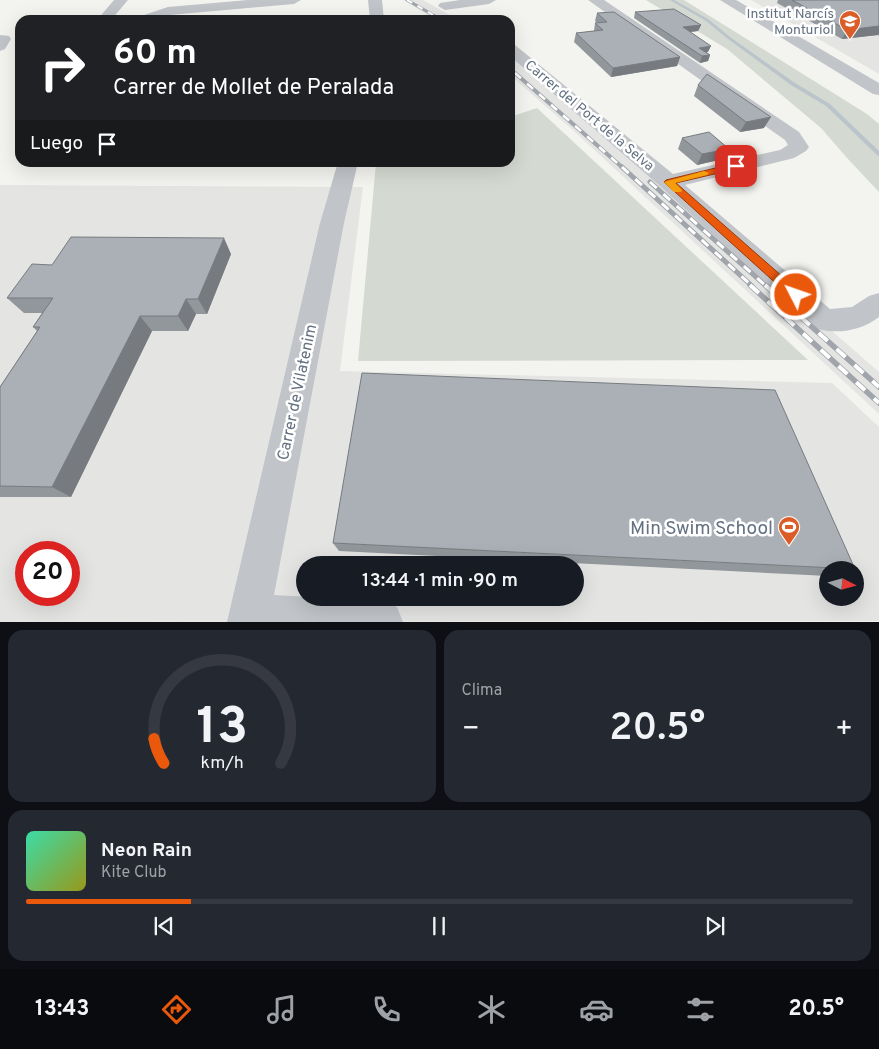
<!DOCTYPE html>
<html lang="es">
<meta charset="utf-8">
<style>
:root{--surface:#171b24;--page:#242831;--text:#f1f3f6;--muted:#9ea1a6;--line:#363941;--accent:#ea580c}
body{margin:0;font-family:Overpass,sans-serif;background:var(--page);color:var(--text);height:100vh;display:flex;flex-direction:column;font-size:19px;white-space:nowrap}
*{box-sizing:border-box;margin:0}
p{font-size:16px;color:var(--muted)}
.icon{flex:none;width:28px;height:28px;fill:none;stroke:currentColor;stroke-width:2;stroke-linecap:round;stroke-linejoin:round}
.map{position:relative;height:622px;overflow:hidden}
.sheet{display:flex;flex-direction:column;gap:8px;padding:8px;background:#0d0f14;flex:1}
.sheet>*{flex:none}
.hud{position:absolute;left:15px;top:15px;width:500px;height:152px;border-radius:15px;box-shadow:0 5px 20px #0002;background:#202124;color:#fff;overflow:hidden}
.needle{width:32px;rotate:96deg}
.buttons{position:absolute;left:819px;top:561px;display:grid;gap:10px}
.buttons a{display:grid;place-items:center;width:45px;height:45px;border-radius:50%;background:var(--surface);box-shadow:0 5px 20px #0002;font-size:25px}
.speed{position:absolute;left:15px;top:541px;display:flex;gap:10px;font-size:25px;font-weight:700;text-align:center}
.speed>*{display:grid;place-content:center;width:65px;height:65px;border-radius:50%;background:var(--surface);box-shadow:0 5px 20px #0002;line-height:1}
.speed .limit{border:8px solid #d22;background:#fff;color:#111}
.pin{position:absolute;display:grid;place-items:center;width:42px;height:42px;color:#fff;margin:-21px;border-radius:10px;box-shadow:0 2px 8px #0006}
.me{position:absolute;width:55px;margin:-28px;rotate:311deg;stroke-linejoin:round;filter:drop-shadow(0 0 4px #0008)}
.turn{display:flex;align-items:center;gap:18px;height:105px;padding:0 15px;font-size:22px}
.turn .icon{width:65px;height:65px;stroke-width:2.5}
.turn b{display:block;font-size:35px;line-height:42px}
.then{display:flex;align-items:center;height:48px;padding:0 15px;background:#0003;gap:10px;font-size:19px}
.big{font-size:38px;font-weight:600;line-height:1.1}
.sheet .card{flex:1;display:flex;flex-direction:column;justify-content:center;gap:8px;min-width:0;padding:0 18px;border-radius:15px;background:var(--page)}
.sheet .dial{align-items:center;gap:0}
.dial svg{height:130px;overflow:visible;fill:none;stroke:var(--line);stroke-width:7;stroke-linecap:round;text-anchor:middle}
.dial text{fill:var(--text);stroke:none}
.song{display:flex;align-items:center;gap:15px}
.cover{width:60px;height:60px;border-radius:8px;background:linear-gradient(135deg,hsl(160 70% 55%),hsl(60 70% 35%))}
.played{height:5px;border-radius:2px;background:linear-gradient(90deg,var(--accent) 20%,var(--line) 20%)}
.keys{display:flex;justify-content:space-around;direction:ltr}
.heat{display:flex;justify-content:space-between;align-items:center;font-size:28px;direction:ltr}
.sheet .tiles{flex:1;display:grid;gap:8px;grid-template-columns:1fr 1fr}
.card:last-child{grid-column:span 2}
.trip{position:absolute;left:296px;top:556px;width:288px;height:50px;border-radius:25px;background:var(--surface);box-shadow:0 5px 20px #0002;font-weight:600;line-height:50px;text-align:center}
.menu{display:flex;height:80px;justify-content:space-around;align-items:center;background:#090b0e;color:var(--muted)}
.menu .icon{width:35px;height:35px}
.menu .on{color:var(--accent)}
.menu b{font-size:22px;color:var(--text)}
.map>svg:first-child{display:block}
</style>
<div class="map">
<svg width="879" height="622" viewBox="0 0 879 622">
<rect width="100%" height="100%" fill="#f3f4ef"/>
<path fill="#e4e5e3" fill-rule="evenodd" d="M403 0H423L458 20H436Z
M751 0H865L879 6V74Z
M510 54 599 128 879 372V414L575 132 510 75Z
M0 185 363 187 340 371 832 383 879 427V621L0 622ZM26 552H69V595H26ZM305 565H575V598H305ZM828 570H855V598H828Z"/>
<path fill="#d4dad1" d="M646 0H684L867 114 879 124V192L847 158 821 128 727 49Z
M537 108 808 360 358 361 376 163 510 162V117Z"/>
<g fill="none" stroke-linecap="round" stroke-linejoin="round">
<path fill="#bac4ca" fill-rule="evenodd" d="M670 0H674L708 19 730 37 795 83 830 104 879 151V156L877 155 826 106 791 85 728 39 706 21Z"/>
<path fill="#c1c4c8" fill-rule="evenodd" d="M114 0H128L111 20H97Z
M248 0H301L294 4 170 15 156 20H136L138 17 168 7Z
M368 0H382L384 20H370Z
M460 0H496L489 4 445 10 438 6 440 3Z
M588 0H604L799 132 809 147 806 151 794 158 685 185 830 309 852 307 869 296 879 293V317C861 331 836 335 814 328L661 187 510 56V43L515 45 673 174 780 150 788 145 785 140Z
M720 0H736L879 83V95L873 94Z
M0 35 9 36 11 39 5 49 0 51Z
M338 162H358L344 223 274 595 382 601 397 607 403 622H227L320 223Z"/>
<g stroke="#a0a5ab" stroke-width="3">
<path id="rail-far3" d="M407 0 442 20
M510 69 517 75"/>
</g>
<g stroke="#a0a5ab" stroke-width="4">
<path id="rail-far2" d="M515 73 623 168"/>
</g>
<g stroke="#a0a5ab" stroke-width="5">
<path id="rail-far1" d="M622 167 752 286
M650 182 766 286"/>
</g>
<g stroke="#a0a5ab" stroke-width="5.5">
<path id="rail" d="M750 285 879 403
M765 285 879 387"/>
</g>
<use href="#rail-far3" stroke="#fff" stroke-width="2" stroke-dasharray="6" stroke-linecap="butt"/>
<use href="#rail-far2" stroke="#fff" stroke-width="2.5" stroke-dasharray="8" stroke-linecap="butt"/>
<use href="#rail-far1" stroke="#fff" stroke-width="3" stroke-dasharray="9" stroke-linecap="butt"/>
<use href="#rail" stroke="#fff" stroke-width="4" stroke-dasharray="12" stroke-linecap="butt"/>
</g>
<path fill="#92979c" d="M778 0H879V36L878 35 842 39 777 3Z
M635 12 701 25 698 31 690 32 708 52H706L710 55 708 61 700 63 634 18Z
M597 13 680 57 677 66 611 77 574 42 576 33 594 31 595 23H597L595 21Z
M698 85 764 128 740 132 694 96Z
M682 138 729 149 723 159 697 165 678 149Z
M231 254 207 314H196L188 331H152L71 497H0V387L37 331 33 327 42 313H24L7 298 52 265Z
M333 543 855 569 851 570H828V576L339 551Z"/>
<path fill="#777b7f" d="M701 25 698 31 681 33 683 27Z
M879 26V33L878 35 842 39 847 30Z
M711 46 708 52 698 54 699 48Z
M710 55 708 61 700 63 702 56Z
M680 57 677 66 611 77 613 68Z
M771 117 764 128 740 132 746 122Z
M729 149 723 159 697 165 702 154Z
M224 238 231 254 207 314 198 299Z
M186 299 196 314 188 331 178 316Z
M140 316 152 331 71 497 52 487Z"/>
<path fill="#aab0b5" stroke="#777b7f" d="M792 0H879V26L847 30Z
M674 9 701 25 683 27 711 46 699 48 710 55 702 56 635 12Z
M614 12 680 57 613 68 576 33 603 30 595 23 607 22 597 13Z
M707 74 771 117 746 122 698 85Z
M709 132 729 149 702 154 682 138Z
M71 237 224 238 198 299H186L178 316H140L52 487 0 486V387L40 327H33L53 298H7L32 264 52 265Z
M362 373 775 390 855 569 333 543Z"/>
<path fill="#ea580c" stroke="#983908" d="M736 163 740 164V168L676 183 800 292 802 295 800 298H792L664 182 666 180Z"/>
<path fill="#f59e0b" d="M704 171 709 173 707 175 675 183 682 190 681 192H674L664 182Z"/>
<defs>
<g id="school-pin" transform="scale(1.125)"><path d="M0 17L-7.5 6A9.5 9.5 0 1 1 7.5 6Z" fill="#dc5c27" stroke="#fff"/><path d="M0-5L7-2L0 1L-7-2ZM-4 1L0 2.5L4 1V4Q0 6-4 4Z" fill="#fff"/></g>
<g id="stadium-pin" transform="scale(1.125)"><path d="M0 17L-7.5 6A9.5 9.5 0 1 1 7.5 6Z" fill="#dc5c27" stroke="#fff"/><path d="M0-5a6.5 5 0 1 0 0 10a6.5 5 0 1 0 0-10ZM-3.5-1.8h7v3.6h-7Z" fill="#fff"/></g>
</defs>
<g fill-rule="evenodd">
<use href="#school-pin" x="850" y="21"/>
<use href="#stadium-pin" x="789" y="527"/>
</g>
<g text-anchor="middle" stroke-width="5" stroke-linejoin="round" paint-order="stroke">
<g font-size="14" fill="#637180" stroke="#fff" text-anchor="end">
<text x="834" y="18">Institut Narcís<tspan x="834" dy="16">Monturiol</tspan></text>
</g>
<g font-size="14" fill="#637180" stroke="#fff">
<text transform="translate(590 115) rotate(40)" y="5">Carrer del Port de la Selva</text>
</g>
<g font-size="16" fill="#637180" stroke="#fff">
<text transform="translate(296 392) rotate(-78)" y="6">Carrer de Vilatenim</text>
</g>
<g font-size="19" fill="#637180" stroke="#fff" text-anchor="end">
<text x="773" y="534">Min Swim School</text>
</g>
</g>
</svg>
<div class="buttons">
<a><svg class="needle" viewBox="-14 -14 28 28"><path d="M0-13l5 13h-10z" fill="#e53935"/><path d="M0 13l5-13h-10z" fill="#9ea1a6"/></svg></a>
</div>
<div class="speed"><div class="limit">20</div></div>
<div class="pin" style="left:736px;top:166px;background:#d93025"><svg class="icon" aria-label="arrive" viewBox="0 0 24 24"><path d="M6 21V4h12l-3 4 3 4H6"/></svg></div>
<svg class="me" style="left:796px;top:295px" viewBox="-20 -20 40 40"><circle r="17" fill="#ea580c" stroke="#fff" stroke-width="3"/><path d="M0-11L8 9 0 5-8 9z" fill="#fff"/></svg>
<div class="trip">13:44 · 1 min · 90 m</div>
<div class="hud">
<div class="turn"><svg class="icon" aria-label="right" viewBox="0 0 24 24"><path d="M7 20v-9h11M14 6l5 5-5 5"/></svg><div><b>60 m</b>Carrer de Mollet de Peralada</div></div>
<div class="then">Luego<svg class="icon" aria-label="arrive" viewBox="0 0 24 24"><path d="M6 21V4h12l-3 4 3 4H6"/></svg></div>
</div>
</div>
<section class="sheet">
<div class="tiles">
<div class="card dial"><svg viewBox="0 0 100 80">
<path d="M14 69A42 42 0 1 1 86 69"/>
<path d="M14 69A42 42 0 0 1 8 54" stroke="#ea580c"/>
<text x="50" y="56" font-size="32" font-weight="700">13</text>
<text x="50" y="72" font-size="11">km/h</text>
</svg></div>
<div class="card"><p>Clima</p>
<div class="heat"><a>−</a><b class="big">20.5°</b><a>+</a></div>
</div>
<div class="card">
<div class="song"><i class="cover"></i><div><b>Neon Rain</b><p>Kite Club</p></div></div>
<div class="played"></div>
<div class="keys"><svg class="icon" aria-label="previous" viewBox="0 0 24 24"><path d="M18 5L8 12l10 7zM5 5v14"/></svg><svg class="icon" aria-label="pause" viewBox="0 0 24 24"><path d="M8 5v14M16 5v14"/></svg><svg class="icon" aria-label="next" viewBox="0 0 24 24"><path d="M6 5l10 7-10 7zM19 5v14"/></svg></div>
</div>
</div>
</section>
<nav class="menu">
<b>13:43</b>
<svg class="icon on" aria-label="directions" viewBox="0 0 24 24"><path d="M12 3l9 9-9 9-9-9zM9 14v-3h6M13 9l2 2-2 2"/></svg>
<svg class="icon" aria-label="music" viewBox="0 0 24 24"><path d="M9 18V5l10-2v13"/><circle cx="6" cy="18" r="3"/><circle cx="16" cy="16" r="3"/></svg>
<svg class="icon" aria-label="phone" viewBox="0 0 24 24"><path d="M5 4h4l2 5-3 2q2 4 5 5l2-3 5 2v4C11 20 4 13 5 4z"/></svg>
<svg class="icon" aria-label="climate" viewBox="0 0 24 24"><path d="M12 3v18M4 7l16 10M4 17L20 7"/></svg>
<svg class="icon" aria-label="car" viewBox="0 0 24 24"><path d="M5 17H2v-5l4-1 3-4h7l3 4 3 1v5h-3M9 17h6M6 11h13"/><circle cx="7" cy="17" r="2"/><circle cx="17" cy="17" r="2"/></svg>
<svg class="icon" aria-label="filters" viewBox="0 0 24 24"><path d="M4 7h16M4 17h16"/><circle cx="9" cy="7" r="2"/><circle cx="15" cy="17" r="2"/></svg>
<b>20.5°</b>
</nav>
